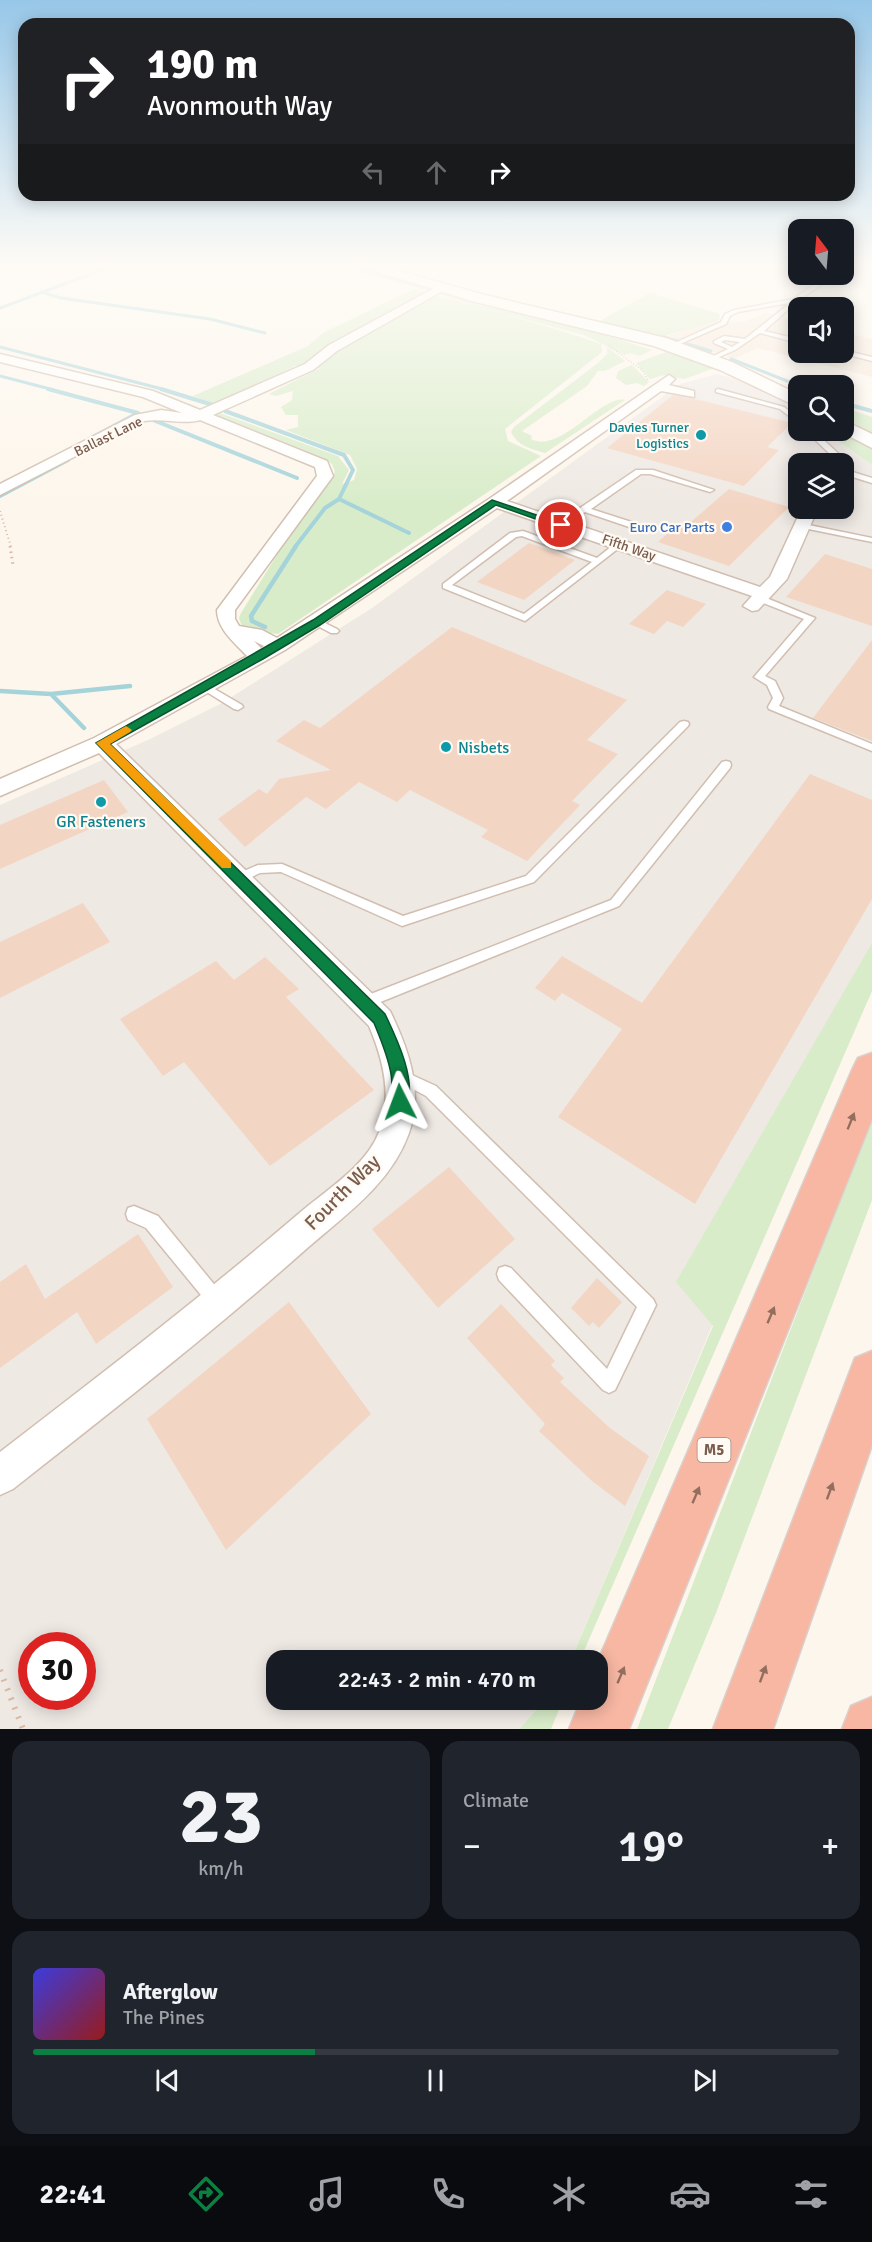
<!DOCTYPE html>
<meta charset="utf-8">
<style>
:root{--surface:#171b24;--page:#20242c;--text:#f1f3f6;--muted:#9ea1a6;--line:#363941;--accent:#0b8043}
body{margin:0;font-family:Signika,sans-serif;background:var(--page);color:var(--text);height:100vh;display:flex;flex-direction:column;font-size:22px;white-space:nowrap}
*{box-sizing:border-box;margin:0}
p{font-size:20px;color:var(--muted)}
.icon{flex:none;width:33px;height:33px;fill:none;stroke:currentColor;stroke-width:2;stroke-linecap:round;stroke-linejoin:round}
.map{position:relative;height:1729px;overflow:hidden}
.side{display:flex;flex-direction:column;gap:12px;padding:12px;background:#0d0f14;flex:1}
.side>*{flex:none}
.guide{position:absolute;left:18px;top:18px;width:837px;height:183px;border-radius:18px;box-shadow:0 3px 15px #0003;background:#202124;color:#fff;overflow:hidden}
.needle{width:39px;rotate:344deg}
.buttons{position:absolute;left:788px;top:219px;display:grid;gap:12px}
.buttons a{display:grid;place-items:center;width:66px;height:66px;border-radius:12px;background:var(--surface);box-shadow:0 3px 15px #0003;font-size:30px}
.speed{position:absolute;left:18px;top:1632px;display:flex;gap:12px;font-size:30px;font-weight:700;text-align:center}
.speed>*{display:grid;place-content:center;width:78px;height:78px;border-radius:50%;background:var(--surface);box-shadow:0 3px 15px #0003;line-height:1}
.speed .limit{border:9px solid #d22;background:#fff;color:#111}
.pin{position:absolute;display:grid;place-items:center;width:51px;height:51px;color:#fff;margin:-26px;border:3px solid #fff;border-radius:50%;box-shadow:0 2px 6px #0007}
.me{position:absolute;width:66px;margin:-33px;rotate:357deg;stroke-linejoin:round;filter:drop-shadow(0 0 4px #0008)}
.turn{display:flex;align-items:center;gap:21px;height:126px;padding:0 30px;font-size:27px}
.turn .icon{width:78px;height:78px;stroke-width:2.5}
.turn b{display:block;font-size:42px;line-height:51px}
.lanes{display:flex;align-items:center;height:57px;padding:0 30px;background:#0003;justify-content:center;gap:30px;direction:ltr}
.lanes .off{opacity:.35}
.big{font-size:45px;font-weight:600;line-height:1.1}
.side .tile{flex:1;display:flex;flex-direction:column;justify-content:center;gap:9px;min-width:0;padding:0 21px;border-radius:18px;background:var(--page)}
.side .dial{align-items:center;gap:0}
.dial b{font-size:78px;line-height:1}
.song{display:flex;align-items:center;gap:18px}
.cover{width:72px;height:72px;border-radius:9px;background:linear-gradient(135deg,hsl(240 70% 55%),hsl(0 70% 35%))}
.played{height:6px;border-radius:3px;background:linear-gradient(90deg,var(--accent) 35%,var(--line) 35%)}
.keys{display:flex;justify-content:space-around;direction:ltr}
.heat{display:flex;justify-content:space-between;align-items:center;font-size:33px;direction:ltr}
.side .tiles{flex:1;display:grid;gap:12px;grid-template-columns:1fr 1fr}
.tile:last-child{grid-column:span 2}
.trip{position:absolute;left:266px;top:1650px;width:342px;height:60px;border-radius:18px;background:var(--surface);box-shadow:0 3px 15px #0003;font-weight:600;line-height:60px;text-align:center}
.tabs{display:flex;height:96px;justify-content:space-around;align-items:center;background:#090b0e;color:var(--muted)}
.tabs .icon{width:42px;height:42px}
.tabs .active{color:var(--accent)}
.tabs b{font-size:27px;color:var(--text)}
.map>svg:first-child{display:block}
</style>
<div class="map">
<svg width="872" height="1729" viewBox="0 0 872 1729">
<rect width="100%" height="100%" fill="#fdf6ec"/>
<path fill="#f5e8da" d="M766 313 798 321V352H843V332L872 339V377L757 348 734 359 669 336 709 321 744 322Z"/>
<path fill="#efe9e4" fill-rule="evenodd" d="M717 374 736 379 798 408V430L824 431 872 465V947L571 1660H276V1700H545L519 1729H0V805L150 739 222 703 372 608 680 384ZM798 464H843V508H798ZM32 1646H82V1696H32Z"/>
<path fill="#d8ecc9" d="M328 266H360L437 288 430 291Z
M414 289C476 308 540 322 601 344L602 352 505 429 508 441 541 456 278 634 259 632 249 626 246 628 241 624 239 618 241 613 285 542 335 472 332 464 324 459 209 413 225 409 220 413 338 456 349 470 342 484 354 480 357 469 350 455 286 430 298 427V415H286L281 407 292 400 293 391 276 396 269 394 320 368 295 366 217 405 193 396 308 346 323 333Z
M436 290 582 328 652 350 640 356 631 353 624 355 584 335 481 308 432 292Z
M650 293 720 314 719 320 657 338 596 323Z
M607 347 625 361 605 371H598L587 386 522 431 532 436 531 439C560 455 602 394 625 400L545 453C531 449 518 446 511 432L514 427 598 363 607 354Z
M669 351 718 367 684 379 664 375 650 379 636 363Z
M632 365 649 382 644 386 637 383 626 385 616 378 618 371Z
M843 407 872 417V434L843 417Z
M843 430 872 446V465L824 431Z
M872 943V991L580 1660H571L713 1326 676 1282Z
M872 1118V1200L716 1613 668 1729H637Z
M545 1700H563L551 1729H519Z"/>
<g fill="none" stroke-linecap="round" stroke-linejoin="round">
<path stroke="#a5d3da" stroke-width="3" d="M348 266 426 287
M41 292 61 298 210 319 265 333
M0 308 112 266
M664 337 711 351
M621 338 645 342
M0 347 166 390
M731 359 800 386
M0 376 54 390"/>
<path stroke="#a5d3da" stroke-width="4" d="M48 389 138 413 91 438
M161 389 213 405
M843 403 872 411
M225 411 344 455 353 470 339 499 325 508 295 547
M147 420H153L297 478
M0 496 68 460
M339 499 409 533"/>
<path stroke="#a5d3da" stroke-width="4.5" d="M265 627 252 621 251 616 296 546
M0 691 51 694 84 728
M51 694 130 686"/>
</g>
<path fill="#f3d5c3" d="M673 395 695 399 792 423 767 447 779 450 744 486 607 448Z
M729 489 789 507 729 566 658 542 676 526 684 528Z
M529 543 575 560 524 600 477 582Z
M825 554 872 569V626L786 597Z
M667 590 706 604 683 627 667 621 654 634 629 624Z
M452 627 627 700 587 740 618 754 572 801 580 805 527 861 481 837 488 830 410 790 397 802 359 782 326 809 306 797 245 847 218 819 259 789 267 794 279 779 331 770 276 741 304 720 320 728Z
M872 640V741L813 718Z
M810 774 872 800V899L695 1204 558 1117 622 1029 562 993 555 1001 535 988 562 956 642 1003Z
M104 780 128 812 0 869V825Z
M83 903 110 942 0 998V942Z
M265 957 299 989 286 997 374 1090 270 1166 184 1062 163 1076 120 1019 216 961 234 980Z
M449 1167 515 1239 438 1308 372 1229Z
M138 1234 173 1287 96 1344 77 1312 0 1368V1282L26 1264 45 1299Z
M597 1278 622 1302 599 1328 593 1322 589 1326 571 1308Z
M289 1302 371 1414 226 1550 147 1419Z
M501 1304 555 1361 551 1365 564 1378 560 1382 610 1428 649 1456 625 1506 592 1481 539 1431 545 1424 467 1338Z"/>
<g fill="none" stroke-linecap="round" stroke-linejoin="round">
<g stroke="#d1beb0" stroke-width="3">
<path id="lane" d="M843 266H846L843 269Z
M830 274H836L798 301 764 331 798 339V343L760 333 735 350 710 361 707 359 728 349 714 343V341L724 336 745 339 790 303 738 312 730 316 726 324 673 347 668 346 721 322 725 314 734 310 793 299ZM725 340 740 342 732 347 721 342Z
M843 350 872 357V361L841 353Z
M718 389 784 407 798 418V423L780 409 716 392V390Z
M805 430H813L842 457 843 459 839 464H832L835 459Z
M843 469 872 478V483L843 474Z
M636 470H653L714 490 710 492 650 474H641L591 509 647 527V531H641L585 512 564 527H558V523Z
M799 523 872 538V542L799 527Z
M523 531 597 558 617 542 624 544 525 621 443 588V584L510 533ZM522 536 592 562 524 614 452 585 516 537Z
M759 595 815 618 765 676 775 681 783 698 779 706 872 744V751L769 709 768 707 773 698 767 685 754 677 804 619 756 600 755 598Z
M317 619 337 629 339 631 337 633H331L314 624 312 622Z
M206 684 242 705 243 707 238 710 234 709 202 689V685Z
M684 721 688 722 689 724 688 726 534 882 402 926 281 872 260 873 239 883 233 878 235 875 258 865 282 864 403 916 526 876 680 722Z
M726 761 730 762 731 765 730 768 619 906 368 1007 363 1009 358 1007 356 1003 358 999 611 900 722 762Z
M401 1070 436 1086 653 1299 656 1305 615 1390 609 1393 603 1390 499 1280 497 1274 499 1268 505 1266 511 1268 607 1369 637 1307 426 1096 396 1080 394 1076 396 1072Z
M134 1206 158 1216 222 1294 224 1300 222 1306 216 1308 210 1306 146 1228 128 1220 126 1214 128 1208Z"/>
</g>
<g stroke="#d1beb0" stroke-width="3">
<path id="street" d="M442 284 447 287 446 289 337 351 313 370 213 415 327 461 333 476 235 610V619L239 626 262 630 277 638 489 499 669 375 675 379 669 385 694 391V397L661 391 507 501 760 587 770 577 802 508H818L787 579 758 610 752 611 743 606 752 596 497 508 285 650 116 744 390 1011C408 1048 424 1091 409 1133 391 1184 344 1216 305 1250 211 1334 112 1411 13 1489L0 1495V1452C100 1375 200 1298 296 1216 323 1192 366 1167 379 1132 393 1097 383 1059 369 1026L99 753 0 796V779L94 738 247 656C235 643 217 629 217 610L317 476 315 467 200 420C184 425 163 418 144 421L0 495V484L135 415 161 410 182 413 143 397 0 362V354L153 391 200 410 305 364 329 345ZM254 641 264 646 261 648Z"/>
</g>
<g stroke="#d6c0b0" stroke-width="3">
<path id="secondary" d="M359 266H383L481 294 666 338 732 362 798 394V407L720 370 654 346 472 301Z
M843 420 872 434V448L837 430H843Z"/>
</g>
<g stroke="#dad1cd" stroke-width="3">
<path id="highway" d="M872 1053V1119L629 1729H569L581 1700H597V1663L852 1070 858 1058Z
M872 1351V1445L773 1729H713L855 1358Z
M872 1697V1729H842L851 1706Z"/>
</g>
<path stroke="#d9b8a5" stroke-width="1.5" stroke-dasharray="1 2" stroke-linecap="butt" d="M323 266 354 274
M609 346 642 370 648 380"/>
<path stroke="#d9b8a5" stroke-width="2" stroke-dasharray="1 3" stroke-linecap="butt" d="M0 511 11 547"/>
<path stroke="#d9b8a5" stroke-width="3" stroke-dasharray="1.5 4" stroke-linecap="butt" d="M10 546 13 565"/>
<path stroke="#d9b8a5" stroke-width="6" stroke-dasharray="2 8" stroke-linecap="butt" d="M0 1670 23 1729"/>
<use href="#lane" fill="#fff" fill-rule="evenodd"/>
<use href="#street" fill="#fff" fill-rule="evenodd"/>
<use href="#secondary" fill="#fff" fill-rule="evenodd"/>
<use href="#highway" fill="#f7b7a3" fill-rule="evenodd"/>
</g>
<defs><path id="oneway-solid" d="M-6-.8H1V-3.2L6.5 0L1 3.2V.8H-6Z" transform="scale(1.5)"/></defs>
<g fill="#936e5e">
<use href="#oneway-solid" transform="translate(851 1121) rotate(-68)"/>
<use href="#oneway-solid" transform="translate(771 1315) rotate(-67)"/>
<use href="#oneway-solid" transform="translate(830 1491) rotate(-70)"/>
<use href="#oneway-solid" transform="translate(696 1495) rotate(-67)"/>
<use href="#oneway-solid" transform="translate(763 1674) rotate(-70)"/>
<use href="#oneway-solid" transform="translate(621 1675) rotate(-67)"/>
</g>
<linearGradient id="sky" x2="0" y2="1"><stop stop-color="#97c7e8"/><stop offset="0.52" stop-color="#fefbf6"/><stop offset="1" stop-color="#fefbf6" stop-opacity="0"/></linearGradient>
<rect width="872" height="508" fill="url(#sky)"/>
<path fill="#0b8043" stroke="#07532c" stroke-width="1.5" d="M492 500 566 525 558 527 496 505 320 625 263 659 110 744 385 1014C396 1037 418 1082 406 1108L400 1110 395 1108C390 1097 393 1085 391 1074 388 1056 381 1040 374 1023L96 743 313 620Z"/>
<path fill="#f59e0b" d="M126 726 132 730 130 732 110 744 231 861V868H222L96 743Z"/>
<g fill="#0f9aa8" stroke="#fffaf3" stroke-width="2">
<circle cx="701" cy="435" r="6"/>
<circle cx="446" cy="747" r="6"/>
<circle cx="101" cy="802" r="6"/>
</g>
<circle fill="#3f7fe0" stroke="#fffaf3" stroke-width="2" cx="727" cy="527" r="6"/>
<g text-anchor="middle" stroke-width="4.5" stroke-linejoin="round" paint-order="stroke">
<g font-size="14" fill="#0d838f" stroke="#fffaf3" text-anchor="end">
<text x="689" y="432">Davies Turner<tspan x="689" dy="16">Logistics</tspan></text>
</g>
<g font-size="14" fill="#7a5c4d" stroke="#fffaf3">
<text transform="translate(108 436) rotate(-26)" y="5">Ballast Lane</text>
<text transform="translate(629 547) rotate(19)" y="5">Fifth Way</text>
</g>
<g font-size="14" fill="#366cbe" stroke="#fffaf3" text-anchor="end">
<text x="715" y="532">Euro Car Parts</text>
</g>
<rect fill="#fffaf3" stroke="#a28b7f" stroke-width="1.5" x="697.5" y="1438" width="33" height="24" rx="4.5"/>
<g font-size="15" font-weight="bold" fill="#7a5c4d">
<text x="714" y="1455">M5</text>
</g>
<g font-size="16" fill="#0d838f" stroke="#fffaf3" text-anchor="start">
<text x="458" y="753">Nisbets</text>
<text x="101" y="827" text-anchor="middle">GR Fasteners</text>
</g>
<g font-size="20" fill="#7a5c4d" stroke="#fffaf3">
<text transform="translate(342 1192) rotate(-45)" y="7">Fourth Way</text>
</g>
</g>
</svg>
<div class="buttons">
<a><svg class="needle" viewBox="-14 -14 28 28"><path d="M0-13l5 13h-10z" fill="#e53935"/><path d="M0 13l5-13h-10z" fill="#9ea1a6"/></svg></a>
<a><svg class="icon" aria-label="sound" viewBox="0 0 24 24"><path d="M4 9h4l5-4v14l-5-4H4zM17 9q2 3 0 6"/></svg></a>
<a><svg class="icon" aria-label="search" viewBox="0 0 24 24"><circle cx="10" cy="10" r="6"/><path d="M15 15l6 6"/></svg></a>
<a><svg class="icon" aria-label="layers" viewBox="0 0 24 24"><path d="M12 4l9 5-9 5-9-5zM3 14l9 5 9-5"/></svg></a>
</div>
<div class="speed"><div class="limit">30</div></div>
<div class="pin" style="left:561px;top:525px;background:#d93025"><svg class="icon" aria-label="arrive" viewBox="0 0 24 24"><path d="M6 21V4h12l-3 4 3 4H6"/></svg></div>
<svg class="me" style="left:400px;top:1102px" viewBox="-20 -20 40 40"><path d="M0-17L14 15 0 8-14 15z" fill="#0b8043" stroke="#fff" stroke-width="4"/></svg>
<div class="trip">22:43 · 2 min · 470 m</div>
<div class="guide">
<div class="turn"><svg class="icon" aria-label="right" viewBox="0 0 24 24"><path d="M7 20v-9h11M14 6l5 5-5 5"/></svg><div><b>190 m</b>Avonmouth Way</div></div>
<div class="lanes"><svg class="icon off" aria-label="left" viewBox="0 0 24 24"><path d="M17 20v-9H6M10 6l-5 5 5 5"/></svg><svg class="icon off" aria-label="ahead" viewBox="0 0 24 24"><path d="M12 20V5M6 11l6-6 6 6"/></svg><svg class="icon" aria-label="right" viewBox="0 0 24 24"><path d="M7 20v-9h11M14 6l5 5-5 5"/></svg></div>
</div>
</div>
<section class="side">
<div class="tiles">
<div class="tile dial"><b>23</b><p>km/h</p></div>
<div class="tile"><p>Climate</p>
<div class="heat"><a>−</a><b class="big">19°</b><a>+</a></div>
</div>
<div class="tile">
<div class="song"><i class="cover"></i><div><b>Afterglow</b><p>The Pines</p></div></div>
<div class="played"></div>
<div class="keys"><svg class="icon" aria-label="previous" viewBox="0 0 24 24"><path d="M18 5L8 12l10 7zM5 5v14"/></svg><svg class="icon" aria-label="pause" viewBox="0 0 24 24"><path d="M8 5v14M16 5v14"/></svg><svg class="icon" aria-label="next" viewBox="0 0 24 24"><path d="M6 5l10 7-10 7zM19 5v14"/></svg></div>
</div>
</div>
</section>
<nav class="tabs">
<b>22:41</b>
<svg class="icon active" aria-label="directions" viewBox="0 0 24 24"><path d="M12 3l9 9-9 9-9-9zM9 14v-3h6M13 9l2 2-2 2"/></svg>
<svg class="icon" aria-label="music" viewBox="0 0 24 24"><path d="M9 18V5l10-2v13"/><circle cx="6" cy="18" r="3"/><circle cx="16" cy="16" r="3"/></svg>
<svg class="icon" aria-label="phone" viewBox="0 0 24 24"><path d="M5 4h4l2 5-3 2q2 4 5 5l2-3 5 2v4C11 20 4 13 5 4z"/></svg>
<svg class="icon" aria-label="climate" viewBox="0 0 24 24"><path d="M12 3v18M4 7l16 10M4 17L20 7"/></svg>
<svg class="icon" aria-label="car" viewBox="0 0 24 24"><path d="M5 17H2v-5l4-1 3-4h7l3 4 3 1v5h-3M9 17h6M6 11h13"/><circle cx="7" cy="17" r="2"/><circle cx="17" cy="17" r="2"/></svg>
<svg class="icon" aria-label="filters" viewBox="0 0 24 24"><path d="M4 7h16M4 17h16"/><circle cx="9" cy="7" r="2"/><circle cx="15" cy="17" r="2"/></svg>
</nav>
